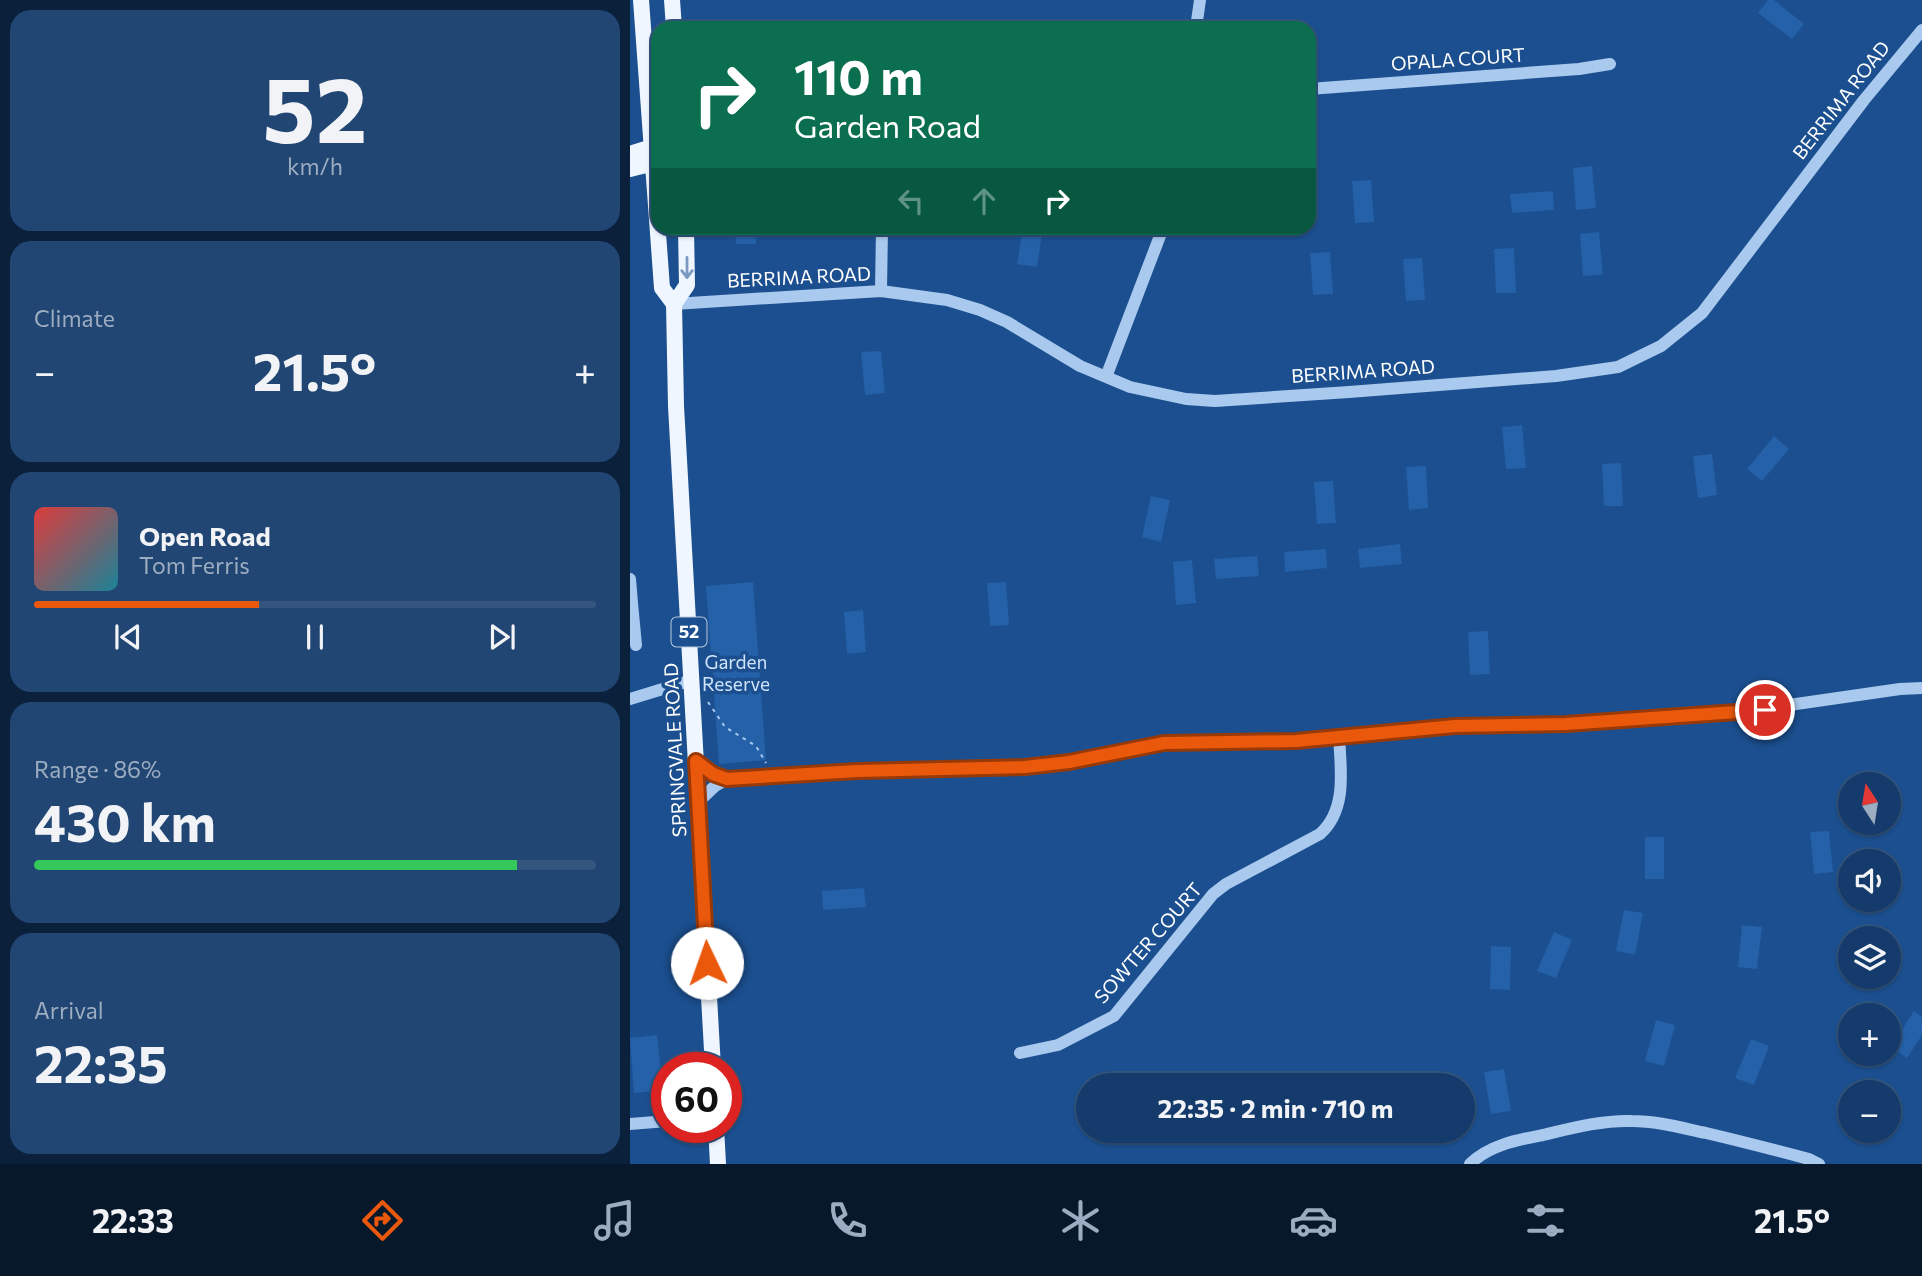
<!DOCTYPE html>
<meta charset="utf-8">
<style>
:root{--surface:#143b6b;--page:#214673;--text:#f1f3f6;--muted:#9dadc1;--line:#33557e;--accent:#ea580c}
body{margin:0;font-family:Commissioner,sans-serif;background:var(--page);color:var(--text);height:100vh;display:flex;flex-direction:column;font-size:26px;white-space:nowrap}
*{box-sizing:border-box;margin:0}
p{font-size:23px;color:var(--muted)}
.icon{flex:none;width:38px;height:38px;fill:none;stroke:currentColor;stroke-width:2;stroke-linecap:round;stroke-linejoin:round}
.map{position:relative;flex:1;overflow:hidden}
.drawer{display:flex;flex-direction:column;gap:10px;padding:10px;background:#0b203b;width:630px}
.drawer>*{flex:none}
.banner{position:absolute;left:21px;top:21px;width:665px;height:214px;border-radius:21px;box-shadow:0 2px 5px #0004,0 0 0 2px var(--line);background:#0b6e4f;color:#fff;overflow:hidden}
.needle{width:46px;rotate:348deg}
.fabs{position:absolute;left:1208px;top:772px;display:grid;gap:14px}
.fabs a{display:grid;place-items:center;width:63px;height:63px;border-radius:50%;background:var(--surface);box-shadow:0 2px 5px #0004,0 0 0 2px var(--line);font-size:35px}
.speed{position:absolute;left:21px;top:1052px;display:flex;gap:14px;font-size:35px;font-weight:700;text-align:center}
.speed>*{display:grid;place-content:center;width:91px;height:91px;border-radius:50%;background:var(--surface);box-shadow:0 2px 5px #0004,0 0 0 2px var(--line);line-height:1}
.speed .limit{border:10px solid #d22;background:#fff;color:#111}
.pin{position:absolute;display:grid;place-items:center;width:60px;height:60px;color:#fff;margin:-30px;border:4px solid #fff;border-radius:50%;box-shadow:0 2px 7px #0007}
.me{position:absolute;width:77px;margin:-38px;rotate:357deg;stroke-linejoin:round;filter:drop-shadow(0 0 5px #0008)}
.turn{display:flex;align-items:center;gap:24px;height:147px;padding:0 28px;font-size:32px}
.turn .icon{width:91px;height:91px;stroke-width:2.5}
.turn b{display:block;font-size:49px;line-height:60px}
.lanes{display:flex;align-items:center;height:66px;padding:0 28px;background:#0003;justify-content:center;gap:35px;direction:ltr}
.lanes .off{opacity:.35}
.big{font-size:52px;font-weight:700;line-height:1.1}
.drawer .tile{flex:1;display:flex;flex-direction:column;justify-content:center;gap:10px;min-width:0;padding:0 24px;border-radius:21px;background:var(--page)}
.drawer .dial{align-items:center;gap:0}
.dial b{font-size:91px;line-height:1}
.song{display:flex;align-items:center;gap:21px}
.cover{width:84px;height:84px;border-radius:10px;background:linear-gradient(135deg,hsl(0 70% 55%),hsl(190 70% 35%))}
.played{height:7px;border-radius:4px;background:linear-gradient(90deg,var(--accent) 40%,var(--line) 40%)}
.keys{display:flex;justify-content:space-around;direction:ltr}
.heat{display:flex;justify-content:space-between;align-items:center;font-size:38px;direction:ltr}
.charge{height:10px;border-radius:5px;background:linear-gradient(90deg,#34c759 86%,var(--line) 0)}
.trip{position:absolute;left:446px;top:1073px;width:399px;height:70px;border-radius:35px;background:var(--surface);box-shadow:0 2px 5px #0004,0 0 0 2px var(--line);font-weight:700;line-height:70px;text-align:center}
.dock{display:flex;height:112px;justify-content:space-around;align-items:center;background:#08182b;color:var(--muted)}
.dock .icon{width:49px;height:49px}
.dock .selected{color:var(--accent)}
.dock b{font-size:32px;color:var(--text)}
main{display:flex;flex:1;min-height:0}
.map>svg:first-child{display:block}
</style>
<main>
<section class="drawer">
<div class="tile dial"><b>52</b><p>km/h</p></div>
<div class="tile"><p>Climate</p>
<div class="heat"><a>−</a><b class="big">21.5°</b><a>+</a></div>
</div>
<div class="tile">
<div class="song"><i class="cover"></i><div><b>Open Road</b><p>Tom Ferris</p></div></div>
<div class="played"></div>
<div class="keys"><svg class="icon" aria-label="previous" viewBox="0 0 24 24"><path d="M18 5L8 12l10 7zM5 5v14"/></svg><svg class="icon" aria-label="pause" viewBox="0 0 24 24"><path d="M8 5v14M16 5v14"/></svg><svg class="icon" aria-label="next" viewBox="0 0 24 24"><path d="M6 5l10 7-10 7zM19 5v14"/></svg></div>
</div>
<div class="tile"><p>Range · 86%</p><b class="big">430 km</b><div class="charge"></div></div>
<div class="tile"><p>Arrival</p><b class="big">22:35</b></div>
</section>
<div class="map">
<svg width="1292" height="1164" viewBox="0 0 1292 1164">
<rect width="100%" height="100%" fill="#1b4f8f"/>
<path fill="#2461a8" d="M1138 0H1144L1174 24 1162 39 1128 13Z
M962 166 966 208 946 210 943 168Z
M741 180 744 222 725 223 722 181Z
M923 191 924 210 882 213 880 194Z
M105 228H125L126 244H106Z
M393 228H413L407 267 387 264Z
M969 232 973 275 953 276 950 234Z
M884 248 886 293H866L864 249Z
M700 252 703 294 683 295 680 253Z
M792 258 795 300 776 301 773 259Z
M251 351 255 393 235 395 231 352Z
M892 425 896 468 876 469 872 427Z
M1144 436 1159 449 1132 481 1117 469Z
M1082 454 1087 495 1068 498 1063 456Z
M991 463 993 506H974L972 464Z
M796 466 798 508 779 510 776 467Z
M703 481 706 523 687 524 684 482Z
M521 496 540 500 531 542 512 537Z
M770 544 772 564 730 568 728 549Z
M696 549 697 568 655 572 654 552Z
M627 556 629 576 586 579 584 559Z
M562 560 566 603 546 605 543 562Z
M123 582 136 760 89 764 76 586Z
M376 582 379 625 360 626 357 583Z
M233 610 236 652 217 654 214 612Z
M858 631 860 674 840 675 838 632Z
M1199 831 1203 872 1184 874 1180 832Z
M1015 837H1034V879H1015Z
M234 888 236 907 193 910 192 891Z
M994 910 1013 913 1005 955 986 951Z
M1112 925 1132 927 1127 969 1108 967Z
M924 932 942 940 926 978 907 971Z
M861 946 881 947 880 990 860 989Z
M1284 1011 1292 1017V1035L1277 1058 1261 1047Z
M1026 1020 1045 1025 1034 1066 1015 1061Z
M27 1035 33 1090 4 1093 0 1038Z
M1121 1039 1139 1046 1124 1085 1105 1078Z
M874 1069 881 1111 861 1114 854 1072Z"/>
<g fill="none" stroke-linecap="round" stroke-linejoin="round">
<path stroke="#a9c9ee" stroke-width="2" stroke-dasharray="3.5 5" stroke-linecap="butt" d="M78 702 95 727 126 746 136 763
M96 1092 97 1119"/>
<path stroke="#a9c9ee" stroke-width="12" d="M566 28 570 0
M679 89 949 69 980 64
M251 291 252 228
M44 304 251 291 317 300 350 310 377 322 450 366 500 387 556 399 585 401 719 392 926 376 988 367 1031 346 1072 313 1234 100 1292 30
M476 377 533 228
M0 579 2 603H0
M2 603 6 645
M0 699 62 680
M67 761 83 774 97 779 227 771 395 767 439 762 533 743 666 741 825 727 936 724 1090 715 1270 689 1292 688
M69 801 85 786 97 779
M390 1053 428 1045 484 1016 583 894 596 884 690 834C717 810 711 771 709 737
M0 1124 37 1121
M840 1164C859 1145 887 1140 913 1135 942 1128 972 1120 1002 1121 1027 1121 1052 1128 1076 1133 1110 1141 1145 1150 1179 1159L1189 1164"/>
<path stroke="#f0f6ff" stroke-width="16" d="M11 0 32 288 44 304
M42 0 44 28
M0 154 28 145
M0 169 28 162
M56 228 57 285 44 304 46 406 83 1068
M86 1127 88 1164"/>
</g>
<defs><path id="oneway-shaft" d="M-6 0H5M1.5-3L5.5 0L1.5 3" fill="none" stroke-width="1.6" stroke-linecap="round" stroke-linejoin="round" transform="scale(1.75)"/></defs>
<use stroke="#7b9ac1" href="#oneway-shaft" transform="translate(57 268) rotate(90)"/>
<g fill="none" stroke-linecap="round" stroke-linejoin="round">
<g stroke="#983908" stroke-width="18">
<path id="route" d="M77 963 66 761 83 774 97 779 227 771 395 767 439 762 534 743 666 741 825 726 936 724 1135 710"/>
</g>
<use href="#route" stroke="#ea580c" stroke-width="12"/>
</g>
<g text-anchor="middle" stroke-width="7" stroke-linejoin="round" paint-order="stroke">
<rect fill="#1b4f8f" stroke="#bbcadd" stroke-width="2" x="41.5" y="617.5" width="35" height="29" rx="5"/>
<g font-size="18" font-weight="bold" fill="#fff">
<text x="59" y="638">52</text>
</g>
<g font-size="19" fill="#fff" stroke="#1b4f8f">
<text transform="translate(828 59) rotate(-4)" y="7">OPALA COURT</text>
<text transform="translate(1211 100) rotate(-52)" y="7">BERRIMA ROAD</text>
<text transform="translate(169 277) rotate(-3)" y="7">BERRIMA ROAD</text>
<text transform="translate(733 371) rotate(-4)" y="7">BERRIMA ROAD</text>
<text transform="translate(45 750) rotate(-93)" y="7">SPRINGVALE ROAD</text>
<text transform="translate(518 943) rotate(-49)" y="7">SOWTER COURT</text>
</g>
<g font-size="19" fill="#cfe3fa" stroke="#1b4f8f">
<text x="106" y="669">Garden<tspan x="106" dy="22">Reserve</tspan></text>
</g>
</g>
</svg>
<div class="fabs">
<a><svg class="needle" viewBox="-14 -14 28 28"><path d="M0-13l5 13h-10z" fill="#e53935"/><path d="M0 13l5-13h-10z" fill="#9dadc1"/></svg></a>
<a><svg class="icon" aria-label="sound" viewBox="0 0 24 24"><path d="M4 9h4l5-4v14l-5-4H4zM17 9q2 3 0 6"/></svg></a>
<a><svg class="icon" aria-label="layers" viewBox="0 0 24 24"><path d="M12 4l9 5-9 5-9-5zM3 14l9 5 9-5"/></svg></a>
<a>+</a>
<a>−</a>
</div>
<div class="speed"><div class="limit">60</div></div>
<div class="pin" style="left:1135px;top:710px;background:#d93025"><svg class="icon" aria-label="arrive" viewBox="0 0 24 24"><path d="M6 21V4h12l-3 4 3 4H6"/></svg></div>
<svg class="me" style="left:77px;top:963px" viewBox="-20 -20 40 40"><circle r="19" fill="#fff"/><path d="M0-13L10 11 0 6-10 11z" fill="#ea580c"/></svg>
<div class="trip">22:35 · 2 min · 710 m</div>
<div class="banner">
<div class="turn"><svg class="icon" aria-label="right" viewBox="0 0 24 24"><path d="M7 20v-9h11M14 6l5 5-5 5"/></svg><div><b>110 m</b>Garden Road</div></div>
<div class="lanes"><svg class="icon off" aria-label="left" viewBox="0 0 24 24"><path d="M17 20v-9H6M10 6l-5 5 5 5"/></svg><svg class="icon off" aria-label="ahead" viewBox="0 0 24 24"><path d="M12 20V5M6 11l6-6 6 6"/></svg><svg class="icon" aria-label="right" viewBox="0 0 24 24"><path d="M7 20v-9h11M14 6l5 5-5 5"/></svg></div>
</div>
</div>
</main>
<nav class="dock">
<b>22:33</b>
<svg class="icon selected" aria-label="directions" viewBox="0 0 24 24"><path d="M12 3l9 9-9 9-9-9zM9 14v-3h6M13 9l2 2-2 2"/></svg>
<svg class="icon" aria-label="music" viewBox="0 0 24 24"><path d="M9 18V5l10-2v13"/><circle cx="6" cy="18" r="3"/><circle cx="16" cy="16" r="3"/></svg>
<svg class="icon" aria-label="phone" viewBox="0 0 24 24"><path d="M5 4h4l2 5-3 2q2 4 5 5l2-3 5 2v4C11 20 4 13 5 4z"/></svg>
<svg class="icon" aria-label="climate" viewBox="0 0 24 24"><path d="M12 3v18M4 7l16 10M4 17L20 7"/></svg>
<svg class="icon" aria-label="car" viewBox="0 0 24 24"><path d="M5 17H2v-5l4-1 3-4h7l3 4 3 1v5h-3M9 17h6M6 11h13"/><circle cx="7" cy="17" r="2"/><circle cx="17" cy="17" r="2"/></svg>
<svg class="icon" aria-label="filters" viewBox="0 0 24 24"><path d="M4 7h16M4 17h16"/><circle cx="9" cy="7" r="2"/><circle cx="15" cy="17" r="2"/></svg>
<b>21.5°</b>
</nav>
